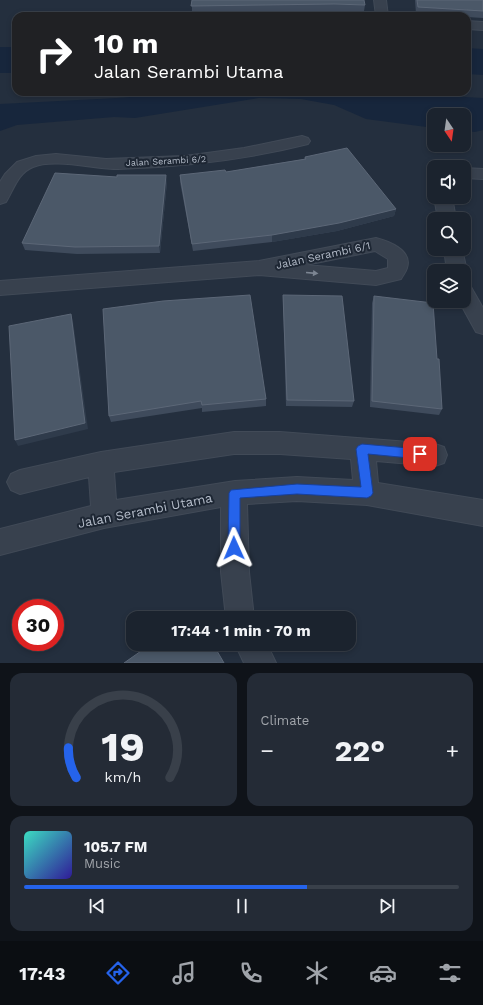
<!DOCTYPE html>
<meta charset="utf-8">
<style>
:root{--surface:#1b232e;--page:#242b36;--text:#f1f3f6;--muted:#a0a4aa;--line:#39404a;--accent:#2563eb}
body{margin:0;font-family:"Work Sans",sans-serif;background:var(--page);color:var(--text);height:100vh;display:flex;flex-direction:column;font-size:15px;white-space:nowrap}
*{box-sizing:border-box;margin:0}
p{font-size:13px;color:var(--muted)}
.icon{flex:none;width:22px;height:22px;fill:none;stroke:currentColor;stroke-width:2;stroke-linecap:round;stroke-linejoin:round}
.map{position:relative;height:663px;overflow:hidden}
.details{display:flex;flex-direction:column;gap:10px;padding:10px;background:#0f1319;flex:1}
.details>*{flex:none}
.banner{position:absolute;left:12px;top:12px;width:459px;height:84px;border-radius:12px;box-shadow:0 2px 6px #0003,0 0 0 1px var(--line);background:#202124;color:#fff;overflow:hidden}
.needle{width:26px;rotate:167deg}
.buttons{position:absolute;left:427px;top:108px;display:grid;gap:8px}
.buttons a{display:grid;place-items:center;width:44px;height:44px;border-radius:8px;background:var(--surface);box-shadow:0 2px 6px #0003,0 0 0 1px var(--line);font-size:20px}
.speed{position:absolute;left:12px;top:599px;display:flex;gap:8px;font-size:20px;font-weight:700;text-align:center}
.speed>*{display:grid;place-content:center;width:52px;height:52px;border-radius:50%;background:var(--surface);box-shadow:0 2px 6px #0003,0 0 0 1px var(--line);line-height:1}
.speed .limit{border:6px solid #d22;background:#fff;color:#111}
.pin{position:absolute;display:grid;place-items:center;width:34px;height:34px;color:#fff;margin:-17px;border-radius:8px;box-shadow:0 2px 6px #0006}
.me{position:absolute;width:44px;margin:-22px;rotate:359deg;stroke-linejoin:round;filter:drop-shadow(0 0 3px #0008)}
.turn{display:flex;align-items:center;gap:14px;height:84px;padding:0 16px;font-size:18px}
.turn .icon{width:52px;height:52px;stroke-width:2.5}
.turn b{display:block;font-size:28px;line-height:34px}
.big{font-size:30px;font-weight:700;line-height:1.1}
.details .widget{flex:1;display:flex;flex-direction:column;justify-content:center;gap:6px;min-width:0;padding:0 14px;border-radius:12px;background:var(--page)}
.details .dial{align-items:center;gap:0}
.dial svg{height:104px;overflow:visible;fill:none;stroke:var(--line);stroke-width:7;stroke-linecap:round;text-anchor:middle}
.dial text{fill:var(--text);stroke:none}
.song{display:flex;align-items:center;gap:12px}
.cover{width:48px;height:48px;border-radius:6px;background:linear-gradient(135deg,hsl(170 70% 55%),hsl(250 70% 35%))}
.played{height:4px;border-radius:2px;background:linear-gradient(90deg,var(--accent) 65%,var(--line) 65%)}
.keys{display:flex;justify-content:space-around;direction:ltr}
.heat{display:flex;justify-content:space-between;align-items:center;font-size:22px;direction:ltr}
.details .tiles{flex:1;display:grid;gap:10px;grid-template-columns:1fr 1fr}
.widget:last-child{grid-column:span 2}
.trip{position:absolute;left:126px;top:611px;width:230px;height:40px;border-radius:12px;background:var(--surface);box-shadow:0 2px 6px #0003,0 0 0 1px var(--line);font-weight:700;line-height:40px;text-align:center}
.tab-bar{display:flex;height:64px;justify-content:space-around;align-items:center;background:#0b0e12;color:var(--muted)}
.tab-bar .icon{width:28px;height:28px}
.tab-bar .selected{color:var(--accent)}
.tab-bar b{font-size:18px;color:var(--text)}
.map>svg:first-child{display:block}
</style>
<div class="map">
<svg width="483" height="663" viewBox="0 0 483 663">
<rect width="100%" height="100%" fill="#242f3e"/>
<path fill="#17263c" d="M0 47H16V73H0Z
M467 48 483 49V75L467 74Z
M191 92H378L483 98V130L475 132 464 131V115H434V128L366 119 334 105 301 99 259 98 135 118 114 117 17 125 0 131V104L117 98Z"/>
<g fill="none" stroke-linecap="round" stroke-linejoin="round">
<g stroke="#414a57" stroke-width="2">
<path id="street" d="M374 0H386L388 16H376Z
M467 21 483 22V30L467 29Z
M302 136 308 138 310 141 308 144C245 160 182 167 118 169 94 169 54 158 33 167 18 173 14 189 6 202L0 204V182L5 174 17 162 36 156 56 154 106 159 185 156 244 148Z
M464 168 483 169V179L464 178Z
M434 197H452L456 219H438Z
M376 238C388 241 413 250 407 268 406 272 403 275 401 279L376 285 259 275 0 295V281L259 261ZM375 251 388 259V268L376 271 306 265Z
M444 249H462L467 271 464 276V271H447Z
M464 285 471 287 483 308V334L476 332 459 301H464Z
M234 432H280L435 444 444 447 447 455 444 463 435 466 376 461 378 483 483 500V526L367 505 297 501 247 504 249 572 254 618H226L221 572V507L104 528 0 555V529L91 506 89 477 20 494 11 490 7 482 11 474 20 470 101 452ZM234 454H280L351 459 353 480 297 477 235 481 116 500 114 472Z
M235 644H267L276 663H244Z"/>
</g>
<use href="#street" fill="#38414e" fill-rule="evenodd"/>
</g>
<path fill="#3f4b5c" d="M192 0 365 5 364 11H333L192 13Z
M415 0H483V18L467 17V16H454L416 14Z
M305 157 396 209 394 216 337 231 272 242 193 251 180 182V175L226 172 304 159Z
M167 182 160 253 77 254 25 250 22 243Z
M283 295 354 401 352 407 286 406 283 302Z
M374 296 437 359 442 409 439 415 370 407 372 303Z
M103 309 266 399V406L202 412V408L111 422 109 416Z"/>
<path fill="#2f3b4b" d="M166 175 167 182 160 253 159 246Z
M396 209 394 216 337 231 272 242V235Z
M71 314 73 321 88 429 18 446 15 440Z"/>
<path fill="#4b5868" stroke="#5c6777" d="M192 0H364L365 5 334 4 191 6Z
M417 0H483V11L418 7Z
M347 148 396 209 339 223 272 235 192 244 180 175 225 170 226 172 306 159 305 157Z
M55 173 117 177V175H166L159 246 75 247 22 243Z
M250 295 266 399 202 405 201 401 109 416 103 309 163 301Z
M283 295 342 296 354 401 287 400Z
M374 296 433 303 437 359H439L442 409 372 401Z
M71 314 85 423 15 440 9 326Z
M196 614 198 618H189Z
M151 644H213L224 663H124Z"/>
<defs><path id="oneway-solid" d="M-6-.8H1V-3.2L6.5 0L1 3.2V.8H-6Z"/></defs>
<use fill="#7c8592" href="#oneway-solid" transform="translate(312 273) rotate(5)"/>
<path fill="#2563eb" stroke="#184099" d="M362 444 420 449 424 451 425 454 424 457 420 459 368 454 373 493 371 496 367 498 297 494 240 498V548L238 552 234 554 230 552 228 548 229 493 231 490 297 484 361 487 356 449 358 446Z"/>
<g text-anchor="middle" stroke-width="4" stroke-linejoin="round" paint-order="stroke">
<g font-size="9" fill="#b4bcc9" stroke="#1d2633">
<text transform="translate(166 161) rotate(-3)" y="3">Jalan Serambi 6/2</text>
</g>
<g font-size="11" fill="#b4bcc9" stroke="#1d2633">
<text transform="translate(323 255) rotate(-12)" y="4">Jalan Serambi 6/1</text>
</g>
<g font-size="13" fill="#b4bcc9" stroke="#1d2633">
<text transform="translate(145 510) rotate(-11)" y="5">Jalan Serambi Utama</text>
</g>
</g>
</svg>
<div class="buttons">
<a><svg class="needle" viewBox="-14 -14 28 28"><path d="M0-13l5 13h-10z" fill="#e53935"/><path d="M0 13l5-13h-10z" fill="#a0a4aa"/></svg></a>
<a><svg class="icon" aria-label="sound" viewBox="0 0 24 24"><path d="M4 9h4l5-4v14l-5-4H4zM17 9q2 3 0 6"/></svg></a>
<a><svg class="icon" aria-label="search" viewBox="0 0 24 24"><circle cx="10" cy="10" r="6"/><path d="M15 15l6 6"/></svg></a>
<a><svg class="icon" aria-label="layers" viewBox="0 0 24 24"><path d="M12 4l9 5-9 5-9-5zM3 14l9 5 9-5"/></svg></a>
</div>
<div class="speed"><div class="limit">30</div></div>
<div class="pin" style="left:420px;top:454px;background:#d93025"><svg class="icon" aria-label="arrive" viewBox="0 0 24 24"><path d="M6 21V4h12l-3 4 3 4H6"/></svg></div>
<svg class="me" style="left:234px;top:548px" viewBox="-20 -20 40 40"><path d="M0-17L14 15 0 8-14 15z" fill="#2563eb" stroke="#fff" stroke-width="4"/></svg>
<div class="trip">17:44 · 1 min · 70 m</div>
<div class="banner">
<div class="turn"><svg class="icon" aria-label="right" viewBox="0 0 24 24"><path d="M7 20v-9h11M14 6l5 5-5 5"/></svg><div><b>10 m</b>Jalan Serambi Utama</div></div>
</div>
</div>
<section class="details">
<div class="tiles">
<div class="widget dial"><svg viewBox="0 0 100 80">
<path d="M14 69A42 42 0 1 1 86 69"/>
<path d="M14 69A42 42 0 0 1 8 46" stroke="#2563eb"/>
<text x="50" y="56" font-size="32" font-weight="700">19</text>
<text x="50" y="72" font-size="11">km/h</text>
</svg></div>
<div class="widget"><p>Climate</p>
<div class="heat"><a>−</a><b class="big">22°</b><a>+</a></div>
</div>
<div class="widget">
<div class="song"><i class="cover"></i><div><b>105.7 FM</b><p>Music</p></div></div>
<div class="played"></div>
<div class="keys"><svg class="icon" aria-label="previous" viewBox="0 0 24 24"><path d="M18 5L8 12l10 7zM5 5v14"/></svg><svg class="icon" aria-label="pause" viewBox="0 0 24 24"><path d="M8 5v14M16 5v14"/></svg><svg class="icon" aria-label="next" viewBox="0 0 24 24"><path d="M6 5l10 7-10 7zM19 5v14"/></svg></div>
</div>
</div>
</section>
<nav class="tab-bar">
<b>17:43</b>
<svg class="icon selected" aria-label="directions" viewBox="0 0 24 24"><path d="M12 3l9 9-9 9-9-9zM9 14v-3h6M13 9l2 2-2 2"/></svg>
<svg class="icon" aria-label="music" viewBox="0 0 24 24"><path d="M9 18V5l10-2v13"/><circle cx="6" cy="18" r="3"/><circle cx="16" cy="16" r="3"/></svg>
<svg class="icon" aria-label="phone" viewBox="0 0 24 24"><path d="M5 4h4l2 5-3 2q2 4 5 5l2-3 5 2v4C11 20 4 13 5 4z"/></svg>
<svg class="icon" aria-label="climate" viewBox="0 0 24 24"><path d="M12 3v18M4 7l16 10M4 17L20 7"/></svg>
<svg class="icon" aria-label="car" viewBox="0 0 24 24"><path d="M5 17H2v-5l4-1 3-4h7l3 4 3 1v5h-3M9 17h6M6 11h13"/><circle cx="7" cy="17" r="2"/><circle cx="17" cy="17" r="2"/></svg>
<svg class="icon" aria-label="filters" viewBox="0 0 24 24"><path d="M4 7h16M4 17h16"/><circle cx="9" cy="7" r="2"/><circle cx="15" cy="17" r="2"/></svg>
</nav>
